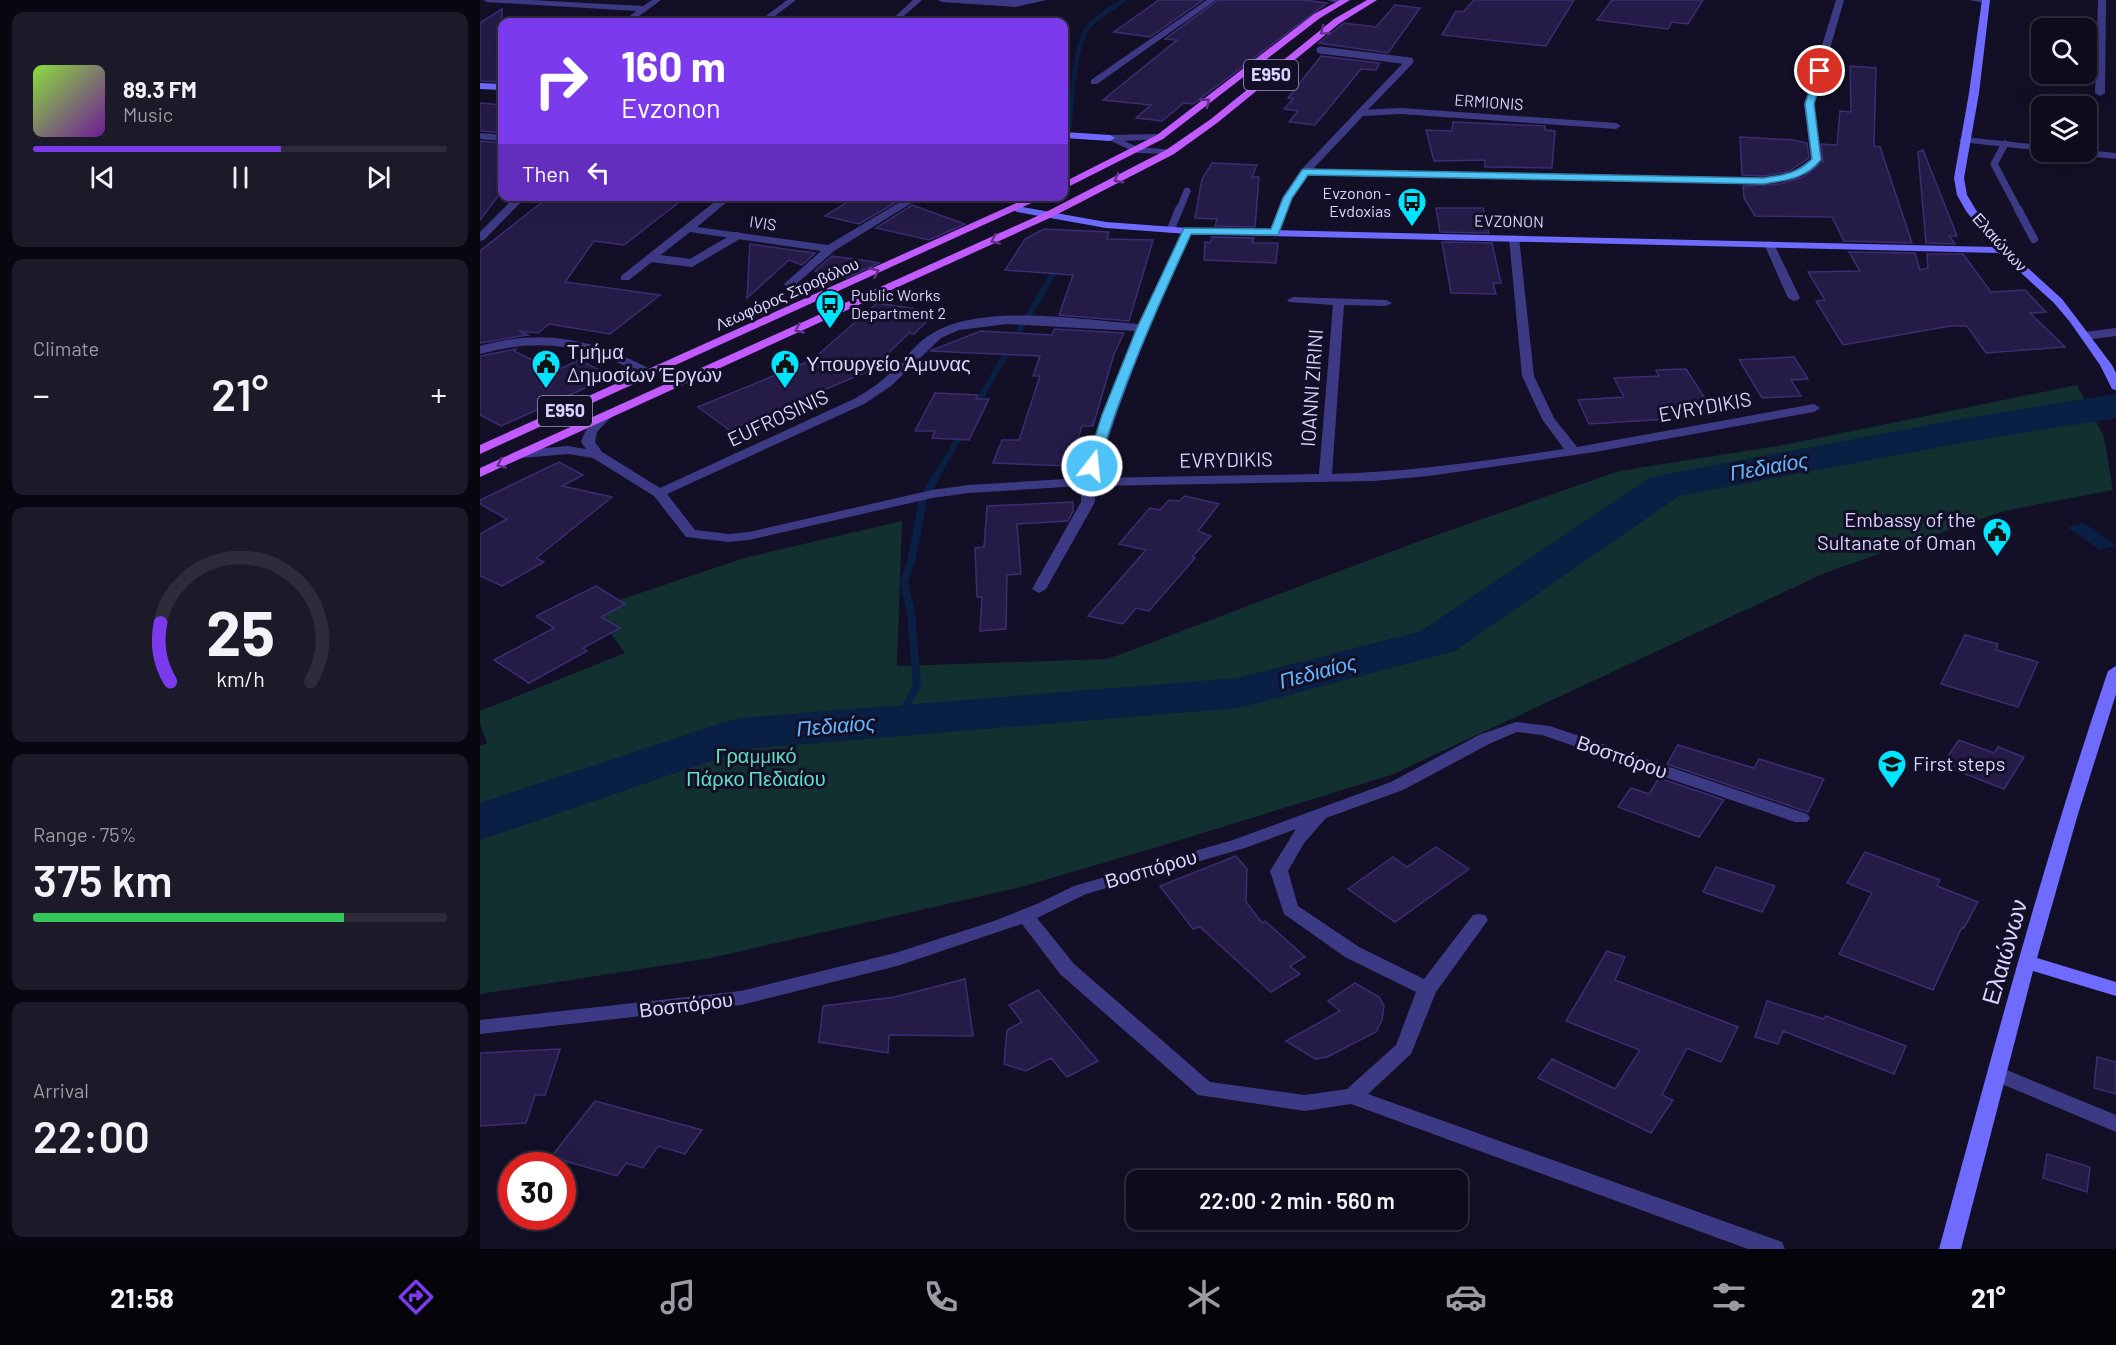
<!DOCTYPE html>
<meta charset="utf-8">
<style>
:root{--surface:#0e0b1c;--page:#1c1929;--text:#f1f3f6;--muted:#9b9ba3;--line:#2e2b3b;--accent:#7c3aed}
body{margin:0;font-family:Barlow,sans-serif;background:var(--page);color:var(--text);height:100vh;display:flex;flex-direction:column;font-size:22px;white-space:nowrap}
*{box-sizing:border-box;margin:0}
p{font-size:20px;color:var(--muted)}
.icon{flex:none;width:33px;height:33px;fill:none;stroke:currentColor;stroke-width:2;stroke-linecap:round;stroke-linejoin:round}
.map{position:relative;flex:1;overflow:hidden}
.side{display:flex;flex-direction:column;gap:12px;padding:12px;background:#08060f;width:480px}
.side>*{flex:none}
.hud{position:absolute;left:18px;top:18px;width:570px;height:183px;border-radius:12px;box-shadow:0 6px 24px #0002,0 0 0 2px var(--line);background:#7c3aed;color:#fff;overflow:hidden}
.controls{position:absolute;left:1551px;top:18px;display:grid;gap:12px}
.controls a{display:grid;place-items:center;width:66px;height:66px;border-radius:12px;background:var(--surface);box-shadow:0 6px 24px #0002,0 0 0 2px var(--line);font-size:30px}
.speed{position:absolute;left:18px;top:1152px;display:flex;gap:12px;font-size:30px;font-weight:700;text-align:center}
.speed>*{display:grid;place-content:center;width:78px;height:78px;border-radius:50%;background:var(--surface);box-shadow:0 6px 24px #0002,0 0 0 2px var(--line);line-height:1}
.speed .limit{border:9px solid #d22;background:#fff;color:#111}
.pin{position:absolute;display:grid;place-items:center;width:51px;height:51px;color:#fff;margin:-26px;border:3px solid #fff;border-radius:50%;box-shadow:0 2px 6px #0007}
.me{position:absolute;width:66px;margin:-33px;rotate:16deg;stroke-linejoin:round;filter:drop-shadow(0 0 4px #0008)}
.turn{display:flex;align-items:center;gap:21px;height:126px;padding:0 24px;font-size:27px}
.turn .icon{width:78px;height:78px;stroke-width:2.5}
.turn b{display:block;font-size:42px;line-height:51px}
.then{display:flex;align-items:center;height:57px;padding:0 24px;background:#0003;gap:12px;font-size:22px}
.big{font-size:45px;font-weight:600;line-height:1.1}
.side .tile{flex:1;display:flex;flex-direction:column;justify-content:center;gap:9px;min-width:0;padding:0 21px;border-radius:12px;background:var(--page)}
.side .dial{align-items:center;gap:0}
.dial svg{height:156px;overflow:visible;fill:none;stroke:var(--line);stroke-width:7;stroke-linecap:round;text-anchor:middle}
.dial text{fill:var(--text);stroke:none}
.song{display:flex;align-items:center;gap:18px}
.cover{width:72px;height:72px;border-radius:9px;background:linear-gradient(135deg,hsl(90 70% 55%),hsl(280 70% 35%))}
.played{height:6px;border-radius:3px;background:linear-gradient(90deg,var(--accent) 60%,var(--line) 60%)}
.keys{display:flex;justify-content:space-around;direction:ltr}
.heat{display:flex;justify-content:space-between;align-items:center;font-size:33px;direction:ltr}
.charge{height:9px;border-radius:4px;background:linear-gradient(90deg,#34c759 75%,var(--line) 0)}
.trip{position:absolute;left:646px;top:1170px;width:342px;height:60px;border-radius:12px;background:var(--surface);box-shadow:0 6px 24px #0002,0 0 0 2px var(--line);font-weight:600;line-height:60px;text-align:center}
.dock{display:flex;height:96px;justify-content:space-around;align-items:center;background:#06040b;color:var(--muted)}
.dock .icon{width:42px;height:42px}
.dock .active{color:var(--accent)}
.dock b{font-size:27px;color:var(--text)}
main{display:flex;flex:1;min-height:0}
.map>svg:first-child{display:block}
</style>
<main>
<section class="side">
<div class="tile">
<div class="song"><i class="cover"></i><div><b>89.3 FM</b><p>Music</p></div></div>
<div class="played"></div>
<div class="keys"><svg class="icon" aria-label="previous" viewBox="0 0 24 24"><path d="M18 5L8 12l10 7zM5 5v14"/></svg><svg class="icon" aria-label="pause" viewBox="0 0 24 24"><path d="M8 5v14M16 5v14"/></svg><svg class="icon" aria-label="next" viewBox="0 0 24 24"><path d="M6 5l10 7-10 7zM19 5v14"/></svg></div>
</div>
<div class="tile"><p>Climate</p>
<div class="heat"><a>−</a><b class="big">21°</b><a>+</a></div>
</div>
<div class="tile dial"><svg viewBox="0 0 100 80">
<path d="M14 69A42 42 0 1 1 86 69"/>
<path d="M14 69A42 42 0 0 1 9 39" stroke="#7c3aed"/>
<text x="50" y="56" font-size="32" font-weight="700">25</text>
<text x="50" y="72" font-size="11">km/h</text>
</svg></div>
<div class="tile"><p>Range · 75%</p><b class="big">375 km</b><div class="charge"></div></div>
<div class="tile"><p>Arrival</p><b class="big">22:00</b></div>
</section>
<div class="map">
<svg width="1636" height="1249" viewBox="0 0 1636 1249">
<rect width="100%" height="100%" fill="#130f26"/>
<path fill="#12302f" d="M1597 385 1624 437 1633 490 1524 511 1347 572 911 775 684 845 541 887 231 958 0 994V746L7 743 0 724V711L145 653 113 609 264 558 422 521 417 666 628 659 934 543 1139 471 1309 444Z"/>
<path fill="#0a1f44" d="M1604 523 1636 545 1620 550 1587 527Z"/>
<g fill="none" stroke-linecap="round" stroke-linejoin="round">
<path stroke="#0a1f44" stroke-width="4.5" d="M590 127C592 101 593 45 610 25 619 15 633 8 644 0"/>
<path stroke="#0a1f44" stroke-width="6" d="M495 407 578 265
M455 478 483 431"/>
<path stroke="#0a1f44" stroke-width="8" d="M417 723 437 685 431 613 424 582 432 558 443 499 456 476"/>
<path fill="#0a1f44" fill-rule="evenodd" d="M1636 394V418L1481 443 1199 496 975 651 775 704 758 708 266 749 0 840V803L242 723 260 718 758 678 941 631 1171 477 1481 419Z"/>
</g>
<path fill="#241b47" stroke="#3b2d73" stroke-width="1.5" d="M679 0H723L670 37 634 32Z
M738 0H824L847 3 713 104 704 103 682 121 656 118 671 105 623 100 697 40 685 39Z
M994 0H1094L1066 46 962 35 976 11 983 12Z
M1132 0H1223L1208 24 1192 22 1188 29 1117 20Z
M915 5 940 8 908 53 839 43 864 23 896 27Z
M22 9V82L0 81V23Z
M841 56 900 63 896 70 881 69 835 125 809 122 818 111 804 109 813 99 808 98Z
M1370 66 1396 68 1394 146 1400 147 1432 243 1364 241 1352 217 1275 216 1264 198 1263 186 1300 184 1323 177 1343 162 1341 144 1357 145 1360 111 1371 112Z
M0 103 22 105V133L0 131Z
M973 122 1065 126V130L1075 131 1072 168 1005 167V160L954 161 946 130 972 131Z
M1260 137 1314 140 1327 143 1329 158 1308 172 1283 176 1262 175Z
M0 141 22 143V191L0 220Z
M1443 150 1477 236H1469L1475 244 1446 243 1438 152Z
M732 163 777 165 772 177H779L775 227 735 226 737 219 715 218 722 179Z
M70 196H207L144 245 114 241 85 282 180 295 130 334 69 324 58 333 39 331 48 335 0 343V251Z
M377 196H407L418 201 379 224 345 216Z
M432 205 485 224 449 240 396 228Z
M956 208H1003L1009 233 960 232Z
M564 229 629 232 627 239 673 240 649 321 579 315 593 275 525 270 545 239Z
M732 237 774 238 772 243H798L796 263 724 260 725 242 730 243Z
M962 242 1012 243 1021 283H1013L1016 294 971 293Z
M270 244 319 251 335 253 322 265 309 260 267 298Z
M1369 252 1435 253 1440 270 1448 268 1447 254H1483L1511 292 1545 290 1566 312 1550 313 1585 347 1506 353 1487 326H1470L1363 345 1336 301 1345 300 1328 272 1380 271Z
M352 256 388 261 399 263 366 278 359 275 352 278 335 271Z
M397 303 456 312 434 334 429 333 391 370 249 430 218 407 332 360Z
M574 329 644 333 634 354 613 426H602L590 466 513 463 522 440H539L560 376H553L560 356 450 351 501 331 572 335Z
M36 349 34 351 75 371 99 360 132 376 21 426 0 415V356Z
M1314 357 1328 379 1311 380 1321 396 1282 398 1259 360Z
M1206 369 1230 406 1182 409 1188 419 1109 424 1098 400 1144 397 1134 378 1179 376 1176 370Z
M455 393 498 395 496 399H509L489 440 452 438 455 431H435Z
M79 462 103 475 82 486 132 497 56 558 64 562 22 586 0 576V534L27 519 0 504V500Z
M705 496 739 504 718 531 731 536 712 557 715 558 669 611 656 608 643 624 608 616 666 550 639 544 670 508 680 510 689 500 699 501Z
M593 502V511L588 521 537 524 541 574 527 575 526 629 500 631 502 597H497L495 548 504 547 507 506Z
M116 586 145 604 121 617 140 628 103 648 107 651 49 683 14 660 74 628 56 616Z
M1485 635 1518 644 1516 650 1558 662 1538 707 1461 684Z
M1479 740 1514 753 1518 747 1544 757 1524 789 1462 765Z
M1198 745 1274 768 1279 759 1344 779 1328 812 1187 764Z
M1179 778 1244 800 1219 837 1138 807 1151 788 1169 794Z
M956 847 989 869 915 922 868 889 913 857 927 867Z
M1385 852 1460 880 1457 886 1498 902 1484 928 1482 927 1453 990 1359 954 1392 893 1367 883Z
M756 856 767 869 766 902 782 923 785 921 825 957 810 966 820 974 791 992 720 927 713 929 680 886Z
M1236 867 1295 886 1282 912 1223 892Z
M1127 951 1145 957 1135 980 1258 1027 1241 1062 1207 1048 1182 1095 1193 1100 1171 1133 1058 1078 1072 1059 1135 1089 1160 1050 1086 1021Z
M485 979 493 1036 409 1035 408 1053 339 1042 343 1006 415 997Z
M875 983 899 997 904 1006 902 1020 896 1032 847 1057 835 1059 806 1041 860 1011 848 1001Z
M558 990 618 1061 587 1077 571 1058 546 1071 524 1064 527 1030 542 1022 529 1005Z
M1287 1001 1344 1019 1346 1016 1426 1046 1414 1074 1303 1031 1298 1044 1275 1037Z
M80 1049 65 1095H55L46 1123 0 1126V1053Z
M1617 1057 1636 1062V1094L1614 1088Z
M115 1101 222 1130 205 1154 178 1146 163 1168 146 1163 137 1176 71 1157Z
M1567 1154 1610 1167 1607 1192 1563 1178Z"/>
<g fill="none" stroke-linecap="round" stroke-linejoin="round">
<path stroke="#3d3a85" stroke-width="7" d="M840 50 930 61 880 113
M1525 144 1514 164 1539 211
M699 211 707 191"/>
<path stroke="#3d3a85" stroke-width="8" d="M1538 209 1554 239
M691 229 699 209
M171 258 211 263 257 236
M1605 336 1636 332
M0 350C63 332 112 343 169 373"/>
<path fill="#3d3a85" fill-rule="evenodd" d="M3 0H51L163 6 172 0H181L151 22H142L156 11 7 2Z
M307 0H316L287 22H278Z
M433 0H442L417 22H409Z
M458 0H566L536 7 462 2Z
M727 0H736L617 84H611V80Z
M847 0H864L866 2 862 4Z
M1356 0H1364L1334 104 1341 160C1326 178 1305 182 1283 184L828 175 812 198 800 232 795 235 790 232 802 198 821 170 877 111 880 110 921 108 1136 123 1141 126 1136 129 921 114 883 116 833 169 1283 178 1309 174 1331 159 1324 104Z
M1489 0H1509L1510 1 1506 3Z
M1618 0H1626L1625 93 1620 96 1615 93Z
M0 133 22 135V141L0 139Z
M680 134 685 137 683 139 644 141 658 147 694 150V154L656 153 625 138 630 135Z
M1484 137 1562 145V151L1481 142 1479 140Z
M1606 150 1636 153V159L1594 155 1589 152Z
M36 196H47L4 240 0 241V232Z
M242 196H254L217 227 348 245 430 196H443L354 251 314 286H306L304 284 341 251 210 232 149 280H141V276Z
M708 228 713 231C675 313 642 390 616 478L839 474 853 305 809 302 807 300 813 297 906 300 912 303 906 306 864 305 852 474C930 472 1007 461 1084 449L1062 419 1042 376 1029 238 1034 235 1039 238 1054 376 1074 418 1097 447 1334 404 1340 408 1334 412 1115 452 949 476 894 481 615 486V502L566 589 559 593 552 589 601 502V486L489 493 452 498 269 540 249 542 206 537 174 496 113 458 88 454 42 458 35 454 42 450 88 446 106 449 101 442C105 430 113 416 126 412L132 416 117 432 115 442 122 452 180 488 376 398C387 391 399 384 409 374 424 361 435 343 453 333 503 303 601 320 658 324L703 231ZM527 324 655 331 622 415 602 478 489 485 452 490 269 532 249 534 215 530 187 494 384 404 411 386 461 338 479 330Z
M1289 241 1294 244 1320 298 1318 300 1314 301 1308 298 1284 244Z
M1036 722 1070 726 1327 814 1330 818 1327 822H1315L1062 735 1037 732 1011 743 923 790 846 818 824 843 808 871 818 906 879 947 944 979 993 915 999 914 1005 915 1008 920 956 992 931 1054 888 1094 1302 1242 1305 1249H1268L871 1104 825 1111 718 1095 580 974 542 924 417 966 261 1005 0 1034V1020L261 991 415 953 514 921 559 903 594 886 753 840 911 782 999 735ZM816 829 790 871 804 914 865 957 936 992 916 1045 867 1089 825 1095 730 1082 594 964 557 918 606 894 765 848Z
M1517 1066 1636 1115V1132L1510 1079 1507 1074 1510 1069Z"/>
<path fill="#6f6bff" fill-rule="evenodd" d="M1502 0H1510L1499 93 1484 178 1487 195 1496 210 1526 248 1582 299 1632 365 1636 373V390L1632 389 1620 365 1590 322 1574 303 1519 253 708 234 626 228 537 212 532 209 537 206 626 222 708 228 1514 247 1486 211 1477 195 1474 178 1489 93Z
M0 83 22 84V90L0 89Z
M584 132 630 135 635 138 630 141 584 138Z
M1636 666V694L1598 814 1557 958 1636 982V996L1553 971 1481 1249H1459C1512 1055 1563 861 1628 671Z"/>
<path fill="#c25bff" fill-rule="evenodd" d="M860 0H870L840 18 683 139 584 189V182L677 135 834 14Z
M887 0H897L860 23 737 123 694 154 572 217 0 477V468L564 213 686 150 731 119 854 19Z
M552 196H567L0 454V445Z"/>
</g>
<defs><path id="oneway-chevron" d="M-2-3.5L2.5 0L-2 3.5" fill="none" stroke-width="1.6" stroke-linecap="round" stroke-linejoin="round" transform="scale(1.5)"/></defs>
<g stroke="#623188">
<use href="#oneway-chevron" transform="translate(844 31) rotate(143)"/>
<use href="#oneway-chevron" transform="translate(726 102) rotate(-38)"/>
<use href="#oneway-chevron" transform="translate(638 179) rotate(152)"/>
<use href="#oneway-chevron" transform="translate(515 240) rotate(156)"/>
<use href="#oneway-chevron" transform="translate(395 272) rotate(-24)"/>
<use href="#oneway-chevron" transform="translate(319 329) rotate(156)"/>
<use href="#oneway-chevron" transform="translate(21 464) rotate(156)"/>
</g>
<path fill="#4fc3f7" stroke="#337fa1" stroke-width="1.5" d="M1340 68 1344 71 1334 104 1341 160C1325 179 1307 180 1283 184L828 175 812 198 798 235 711 234C676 310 642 386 618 466L612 470 606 466 622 415 657 328 704 228 791 229 803 198 822 170 825 169 1283 178C1303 175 1317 174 1332 159L1325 104 1336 71Z"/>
<defs>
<g id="bus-pin" transform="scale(1.5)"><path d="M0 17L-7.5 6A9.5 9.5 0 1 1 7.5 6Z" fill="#00e5ff" stroke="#130f26"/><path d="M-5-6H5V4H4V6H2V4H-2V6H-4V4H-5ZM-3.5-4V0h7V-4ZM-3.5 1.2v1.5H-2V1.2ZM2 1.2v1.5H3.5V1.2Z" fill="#111"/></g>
<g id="civic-pin" transform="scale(1.5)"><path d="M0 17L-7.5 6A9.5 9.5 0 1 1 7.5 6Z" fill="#00e5ff" stroke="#130f26"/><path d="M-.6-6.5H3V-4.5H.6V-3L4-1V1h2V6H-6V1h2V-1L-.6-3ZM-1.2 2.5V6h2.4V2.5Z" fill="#111"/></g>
<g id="school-pin" transform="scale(1.5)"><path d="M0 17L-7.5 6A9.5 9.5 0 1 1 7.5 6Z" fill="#00e5ff" stroke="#130f26"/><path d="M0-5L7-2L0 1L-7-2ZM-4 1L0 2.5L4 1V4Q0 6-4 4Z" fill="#111"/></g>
</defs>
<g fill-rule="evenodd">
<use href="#bus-pin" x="932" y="202"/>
<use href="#bus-pin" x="350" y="304"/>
<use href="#civic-pin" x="66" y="364"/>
<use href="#civic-pin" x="305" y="364"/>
<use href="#civic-pin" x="1517" y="532"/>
<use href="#school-pin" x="1412" y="764"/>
</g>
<g text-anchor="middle" stroke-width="6" stroke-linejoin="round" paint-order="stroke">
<g font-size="16" fill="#d9d4ff" stroke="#130f26">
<text transform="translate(1009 102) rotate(4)" y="6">ERMIONIS</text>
<text transform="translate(1029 221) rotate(1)" y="6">EVZONON</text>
<text transform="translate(283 223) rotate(8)" y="6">IVIS</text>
<text transform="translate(1520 242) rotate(48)" y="6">Ελαιώνων</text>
<text transform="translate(307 294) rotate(-24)" y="6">Λεωφόρος Στροβόλου</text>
</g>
<g font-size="16" fill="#d9d4ff" stroke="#130f26" text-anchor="end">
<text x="911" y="199">Evzonon -<tspan x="911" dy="18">Evdoxias</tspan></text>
<text x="371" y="301" text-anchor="start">Public Works<tspan x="371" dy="18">Department 2</tspan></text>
</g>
<g fill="#130f26" stroke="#9e99be" stroke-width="1.5">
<rect x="764" y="60" width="54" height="30" rx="4.5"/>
<rect x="58" y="396" width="54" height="30" rx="4.5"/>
</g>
<g font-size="18" font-weight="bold" fill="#d9d4ff">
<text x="791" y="81">E950</text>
<text x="85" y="417">E950</text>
</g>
<g font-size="20" fill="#d9d4ff" stroke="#130f26" text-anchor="start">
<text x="87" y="359">Τμήμα<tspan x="87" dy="23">Δημοσίων Έργων</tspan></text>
<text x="326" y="371">Υπουργείο Άμυνας</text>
<text x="1496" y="527" text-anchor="end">Embassy of the<tspan x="1496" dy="23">Sultanate of Oman</tspan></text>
<text x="1433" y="771">First steps</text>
</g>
<g font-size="20" fill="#d9d4ff" stroke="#130f26">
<text transform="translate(832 388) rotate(-86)" y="7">IOANNI ZIRINI</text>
<text transform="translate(1225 407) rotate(-10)" y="7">EVRYDIKIS</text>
<text transform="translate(298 418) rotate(-25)" y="7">EUFROSINIS</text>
<text transform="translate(746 460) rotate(-1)" y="7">EVRYDIKIS</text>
<text transform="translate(1142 757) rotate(19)" y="7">Βοσπόρου</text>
<text transform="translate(671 869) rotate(-16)" y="7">Βοσπόρου</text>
<text transform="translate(206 1005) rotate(-7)" y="7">Βοσπόρου</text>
</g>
<g font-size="20" fill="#5fe0c0" stroke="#130f26">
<text x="276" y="763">Γραμμικό<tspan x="276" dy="23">Πάρκο Πεδιαίου</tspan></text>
</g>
<g font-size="21" font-style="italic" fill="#62b6ff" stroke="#130f26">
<text transform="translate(1289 467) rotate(-10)" y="7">Πεδιαίος</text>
<text transform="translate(838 672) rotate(-15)" y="7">Πεδιαίος</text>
<text transform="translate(356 726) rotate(-5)" y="7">Πεδιαίος</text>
</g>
<g font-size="24" fill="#d9d4ff" stroke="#130f26">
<text transform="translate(1525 952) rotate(-74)" y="8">Ελαιώνων</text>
</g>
</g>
</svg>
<div class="controls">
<a><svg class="icon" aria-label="search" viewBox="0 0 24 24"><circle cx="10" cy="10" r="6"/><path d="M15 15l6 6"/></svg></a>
<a><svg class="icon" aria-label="layers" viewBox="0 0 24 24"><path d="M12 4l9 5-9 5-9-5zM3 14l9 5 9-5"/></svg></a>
</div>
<div class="speed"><div class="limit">30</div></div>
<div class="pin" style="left:1340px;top:71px;background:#d93025"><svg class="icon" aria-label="arrive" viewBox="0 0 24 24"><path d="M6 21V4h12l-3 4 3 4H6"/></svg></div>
<svg class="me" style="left:612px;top:466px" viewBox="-20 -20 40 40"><circle r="17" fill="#4fc3f7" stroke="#fff" stroke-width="3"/><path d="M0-11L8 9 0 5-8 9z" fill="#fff"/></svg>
<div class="trip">22:00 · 2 min · 560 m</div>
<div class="hud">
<div class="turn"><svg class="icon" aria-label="right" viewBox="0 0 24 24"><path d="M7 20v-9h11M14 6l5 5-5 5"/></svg><div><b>160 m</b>Evzonon</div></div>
<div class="then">Then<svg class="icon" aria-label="left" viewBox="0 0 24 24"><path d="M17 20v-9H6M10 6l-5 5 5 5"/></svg></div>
</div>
</div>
</main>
<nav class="dock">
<b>21:58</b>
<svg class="icon active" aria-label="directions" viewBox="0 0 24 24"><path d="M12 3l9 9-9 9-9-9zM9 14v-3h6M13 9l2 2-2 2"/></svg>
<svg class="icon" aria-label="music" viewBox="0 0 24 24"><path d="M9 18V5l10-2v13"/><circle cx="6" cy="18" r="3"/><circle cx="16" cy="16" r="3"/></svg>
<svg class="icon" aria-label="phone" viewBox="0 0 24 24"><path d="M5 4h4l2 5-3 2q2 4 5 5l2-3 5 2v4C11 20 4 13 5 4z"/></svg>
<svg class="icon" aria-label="climate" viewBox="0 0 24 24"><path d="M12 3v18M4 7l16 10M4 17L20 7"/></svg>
<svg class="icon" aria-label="car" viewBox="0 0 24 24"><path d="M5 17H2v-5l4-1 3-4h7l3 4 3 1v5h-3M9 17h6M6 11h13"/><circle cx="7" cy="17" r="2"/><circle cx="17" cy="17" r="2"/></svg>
<svg class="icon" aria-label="filters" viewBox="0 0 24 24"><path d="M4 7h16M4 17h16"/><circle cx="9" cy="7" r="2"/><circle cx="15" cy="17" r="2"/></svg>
<b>21°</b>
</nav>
